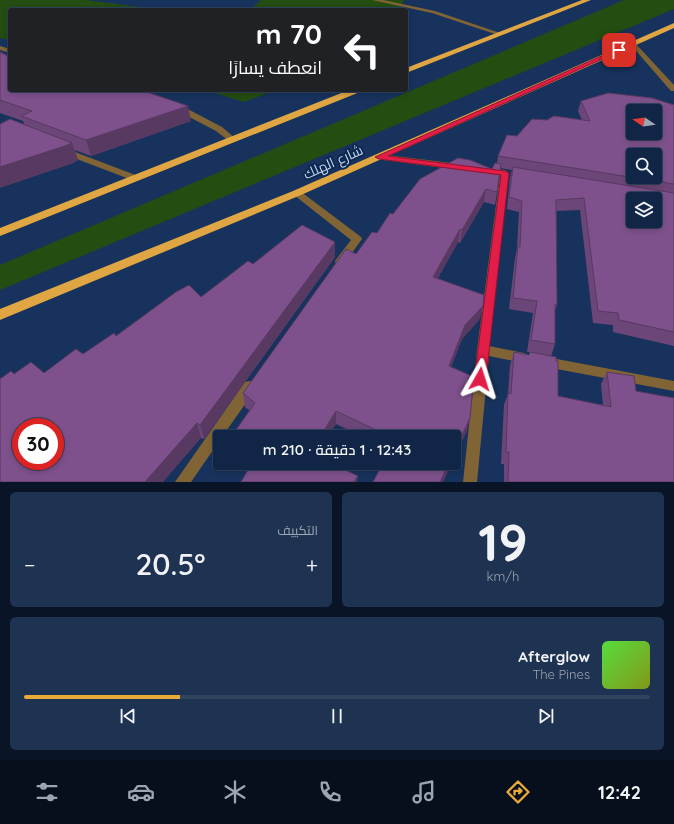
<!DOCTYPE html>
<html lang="ar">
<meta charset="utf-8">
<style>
:root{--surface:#112646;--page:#1e3251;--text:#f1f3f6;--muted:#9ca5b3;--line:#30435f;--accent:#eaaa38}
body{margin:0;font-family:Quicksand,Cairo,sans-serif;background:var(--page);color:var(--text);direction:rtl;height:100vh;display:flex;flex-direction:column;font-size:15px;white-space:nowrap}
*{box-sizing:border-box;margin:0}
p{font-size:13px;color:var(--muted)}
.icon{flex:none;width:22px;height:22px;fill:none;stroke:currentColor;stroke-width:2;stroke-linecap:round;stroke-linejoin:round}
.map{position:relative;height:482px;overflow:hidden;direction:ltr}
.sheet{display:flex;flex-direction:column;gap:10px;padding:10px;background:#091526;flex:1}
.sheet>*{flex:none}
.guide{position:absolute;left:8px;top:8px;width:400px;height:84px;border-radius:4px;box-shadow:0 2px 6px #0003,0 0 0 1px var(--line);direction:rtl;background:#202124;color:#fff;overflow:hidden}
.needle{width:26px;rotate:283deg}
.buttons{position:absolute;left:626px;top:104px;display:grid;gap:8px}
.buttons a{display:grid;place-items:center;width:36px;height:36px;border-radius:4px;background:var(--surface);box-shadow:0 2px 6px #0003,0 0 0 1px var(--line);font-size:20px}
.speed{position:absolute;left:12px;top:418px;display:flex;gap:8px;font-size:20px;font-weight:700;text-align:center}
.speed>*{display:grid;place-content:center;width:52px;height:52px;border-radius:50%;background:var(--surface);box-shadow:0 2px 6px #0003,0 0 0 1px var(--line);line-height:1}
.speed .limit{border:6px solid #d22;background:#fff;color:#111}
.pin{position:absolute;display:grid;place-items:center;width:34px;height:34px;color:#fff;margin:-17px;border-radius:8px;box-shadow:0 2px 6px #0006}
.me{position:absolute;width:44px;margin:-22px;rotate:6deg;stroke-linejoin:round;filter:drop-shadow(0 0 3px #0008)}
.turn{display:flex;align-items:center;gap:14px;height:84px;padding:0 20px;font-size:18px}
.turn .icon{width:52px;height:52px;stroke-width:2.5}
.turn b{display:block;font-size:28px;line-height:34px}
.big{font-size:30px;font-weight:600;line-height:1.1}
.sheet .tile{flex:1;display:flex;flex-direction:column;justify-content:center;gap:6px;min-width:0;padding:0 14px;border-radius:6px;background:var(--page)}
.sheet .dial{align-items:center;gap:0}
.dial b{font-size:52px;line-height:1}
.song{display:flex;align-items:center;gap:12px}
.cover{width:48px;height:48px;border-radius:6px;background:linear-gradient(135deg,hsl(110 70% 55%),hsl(70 70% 35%))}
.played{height:4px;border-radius:2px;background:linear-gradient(90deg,var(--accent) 25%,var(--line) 25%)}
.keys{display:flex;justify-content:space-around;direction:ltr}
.heat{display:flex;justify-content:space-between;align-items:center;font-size:22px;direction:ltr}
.sheet .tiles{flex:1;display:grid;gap:10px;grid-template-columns:1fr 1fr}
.tile:last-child{grid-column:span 2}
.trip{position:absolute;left:213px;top:430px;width:248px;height:40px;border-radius:4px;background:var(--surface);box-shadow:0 2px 6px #0003,0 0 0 1px var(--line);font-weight:600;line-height:40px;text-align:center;direction:rtl}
.menu{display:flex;height:64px;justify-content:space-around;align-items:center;background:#070f1c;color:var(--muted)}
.menu .icon{width:28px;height:28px}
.menu .active{color:var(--accent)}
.menu b{font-size:18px;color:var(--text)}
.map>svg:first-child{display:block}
</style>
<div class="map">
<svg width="674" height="482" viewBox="0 0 674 482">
<rect width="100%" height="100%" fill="#17335d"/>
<path fill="#234d11" d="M0 0H86L163 10H10V40L0 38Z
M261 0H404L400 10H250Z
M624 0H674V9L0 290V265Z
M205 90H276L244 102Z"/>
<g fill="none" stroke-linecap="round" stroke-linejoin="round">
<path fill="#816435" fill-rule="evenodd" d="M372 0H383L435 11 503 34 498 35 432 13Z
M631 43H635L674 85V91H671L631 45Z
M0 46 10 49V53L0 50Z
M174 105H180L222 127 236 139 235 141H229L216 131 174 109Z
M61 149H67L138 176 139 178 138 180H132L61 153 60 151Z
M379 154 459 164 463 167 459 170 376 159 375 157 376 155Z
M486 168 505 170 509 173 489 346 524 353 528 355 530 358 528 361 524 363 489 356 477 482H463L477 350 500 175 483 173 482 171Z
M297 190 300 191 361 237 362 239 344 264H336L335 261 351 240 294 195 292 193 294 191Z
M546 357 674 381V391L546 367 542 366 540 362 542 358Z
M250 381 255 382 256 386 255 390 222 437H220V440L191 482H175L245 382Z"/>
<path fill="#dfa643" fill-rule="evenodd" d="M582 0H591L406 73V68Z
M674 23V28L301 195 0 320V309L293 191Z
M349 90H361L360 92 0 236V228Z"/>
</g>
<path fill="#6c4678" d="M0 52 10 57 191 121 91 156 75 150 78 160 74 162V163L24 124 23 121 0 113Z
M581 101 674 105V346L613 332V325L593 323 580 210 556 211 557 305 555 310V344L551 356 558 396 603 405 601 384 607 372 636 391 674 482H504V464H501L504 405 508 394 510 365 514 352 529 355 530 352H527L533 313 509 309 515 258 517 248 519 212 507 209 510 178 512 170 500 168 497 192 495 205 484 202 460 243 458 242 438 278 483 306 479 320 462 339 451 367 467 431 454 437H363L336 424 328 437H231L250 411 245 407 243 393 356 254 377 233 393 214 492 169 497 163 498 156 517 136 547 120H582L578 111Z
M335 242V257L204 439 201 438 14 374 44 373 83 354 116 336 201 297 253 264Z"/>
<path fill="#583962" d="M188 106 191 121 91 156 86 140Z
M72 143 78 160 74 162V163L0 188V167Z
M486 189 484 202 460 243 462 230Z
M460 229 458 242 431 290 433 277Z
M335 242V257L204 439 200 425Z
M483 306 479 320 462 339 446 380 449 366 465 325Z
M336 411V424L328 437H320Z
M470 418 467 431 454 459V453Z
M197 423 201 438 163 482H145Z
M449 463H452L443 482H440Z
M358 476 357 482H354Z"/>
<path fill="#7e518c" stroke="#583962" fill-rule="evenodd" d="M0 52 10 57V90H141L188 106 86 140 21 116 32 111 0 100Z
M608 93 652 98 674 105V184L498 156 507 135 517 136 532 119 547 120 554 116 590 121 581 101ZM633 111H655V133H633ZM633 155H655V177H633Z
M10 119 72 143 67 145H68L0 167V124Z
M458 158 470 160 492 169 495 163 501 164 497 192 486 189 462 230 460 229 433 277 484 295 483 306 465 325 449 366 474 377 470 418 454 453V437H391L336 411 320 437H231L255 403 243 393 346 249 356 254 372 232 377 233 390 213 393 214 420 179Z
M513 167 674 193V332L619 320 618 313 598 311 584 198 556 200 557 305 555 304V344L531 340 537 301 513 298 518 246 520 247 522 201 509 197ZM633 199H655V221H633Z
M302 225 335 242 200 425 197 423 145 482H0V379L11 371 14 374 31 362 44 373 76 349 83 354 114 333 116 336 176 292 189 285 201 297 248 261 253 264ZM21 427H55V461H21Z
M514 352 529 355 530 352 556 357V361H558V396L611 407 607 372 634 376 636 391 674 398V482H508L509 452H506L508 393 511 394Z
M252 463H331L358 476 354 482H241Z
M383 463H449L440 482H373Z"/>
<path fill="#e11d48" stroke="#92132f" d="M617 49 622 50 388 156 505 171 509 173 486 379 484 383 480 384 476 383 474 379 501 175 379 159 375 157Z"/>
<g text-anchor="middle" stroke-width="4" stroke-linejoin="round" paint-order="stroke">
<g font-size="14" fill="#c3d4ee" stroke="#0c2952">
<text transform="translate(333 162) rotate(-24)" y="5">شارع الهلك</text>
</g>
</g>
</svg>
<div class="buttons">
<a><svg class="needle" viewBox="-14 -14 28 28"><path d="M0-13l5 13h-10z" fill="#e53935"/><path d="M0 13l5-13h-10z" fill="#9ca5b3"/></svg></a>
<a><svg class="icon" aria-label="search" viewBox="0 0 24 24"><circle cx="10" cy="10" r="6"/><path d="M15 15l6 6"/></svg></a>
<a><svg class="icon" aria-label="layers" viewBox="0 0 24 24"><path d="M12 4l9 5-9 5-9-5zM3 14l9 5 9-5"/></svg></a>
</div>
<div class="speed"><div class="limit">30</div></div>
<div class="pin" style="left:619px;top:50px;background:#d93025"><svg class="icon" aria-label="arrive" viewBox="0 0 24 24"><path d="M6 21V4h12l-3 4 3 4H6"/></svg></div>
<svg class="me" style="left:480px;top:379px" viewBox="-20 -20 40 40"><path d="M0-17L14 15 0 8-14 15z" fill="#e11d48" stroke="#fff" stroke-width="4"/></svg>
<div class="trip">12:43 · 1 دقيقة · 210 m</div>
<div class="guide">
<div class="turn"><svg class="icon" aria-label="left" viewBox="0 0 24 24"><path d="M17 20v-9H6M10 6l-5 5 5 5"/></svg><div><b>70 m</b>انعطف يسارًا</div></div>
</div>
</div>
<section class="sheet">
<div class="tiles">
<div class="tile dial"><b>19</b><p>km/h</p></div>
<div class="tile"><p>التكييف</p>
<div class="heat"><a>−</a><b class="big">20.5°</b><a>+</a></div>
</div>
<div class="tile">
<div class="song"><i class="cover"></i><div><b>Afterglow</b><p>The Pines</p></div></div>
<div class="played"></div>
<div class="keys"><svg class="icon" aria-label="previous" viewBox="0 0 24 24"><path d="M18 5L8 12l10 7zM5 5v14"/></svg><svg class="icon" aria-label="pause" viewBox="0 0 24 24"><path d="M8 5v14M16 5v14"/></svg><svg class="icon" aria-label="next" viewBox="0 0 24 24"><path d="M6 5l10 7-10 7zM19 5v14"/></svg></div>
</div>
</div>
</section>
<nav class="menu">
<b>12:42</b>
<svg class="icon active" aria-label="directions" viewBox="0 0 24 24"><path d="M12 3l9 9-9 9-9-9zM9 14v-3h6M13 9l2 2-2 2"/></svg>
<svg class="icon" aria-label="music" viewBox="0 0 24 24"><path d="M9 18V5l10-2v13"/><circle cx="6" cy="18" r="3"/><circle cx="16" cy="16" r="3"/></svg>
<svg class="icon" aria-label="phone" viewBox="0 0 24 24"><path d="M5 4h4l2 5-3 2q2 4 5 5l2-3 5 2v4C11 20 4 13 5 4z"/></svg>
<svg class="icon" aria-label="climate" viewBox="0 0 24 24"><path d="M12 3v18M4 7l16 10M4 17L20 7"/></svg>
<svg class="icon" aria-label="car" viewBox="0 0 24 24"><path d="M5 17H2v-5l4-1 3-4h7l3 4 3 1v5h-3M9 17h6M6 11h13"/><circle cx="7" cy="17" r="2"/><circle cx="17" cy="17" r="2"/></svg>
<svg class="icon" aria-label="filters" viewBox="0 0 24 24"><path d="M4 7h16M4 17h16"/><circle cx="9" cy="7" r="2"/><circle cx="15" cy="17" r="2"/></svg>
</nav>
